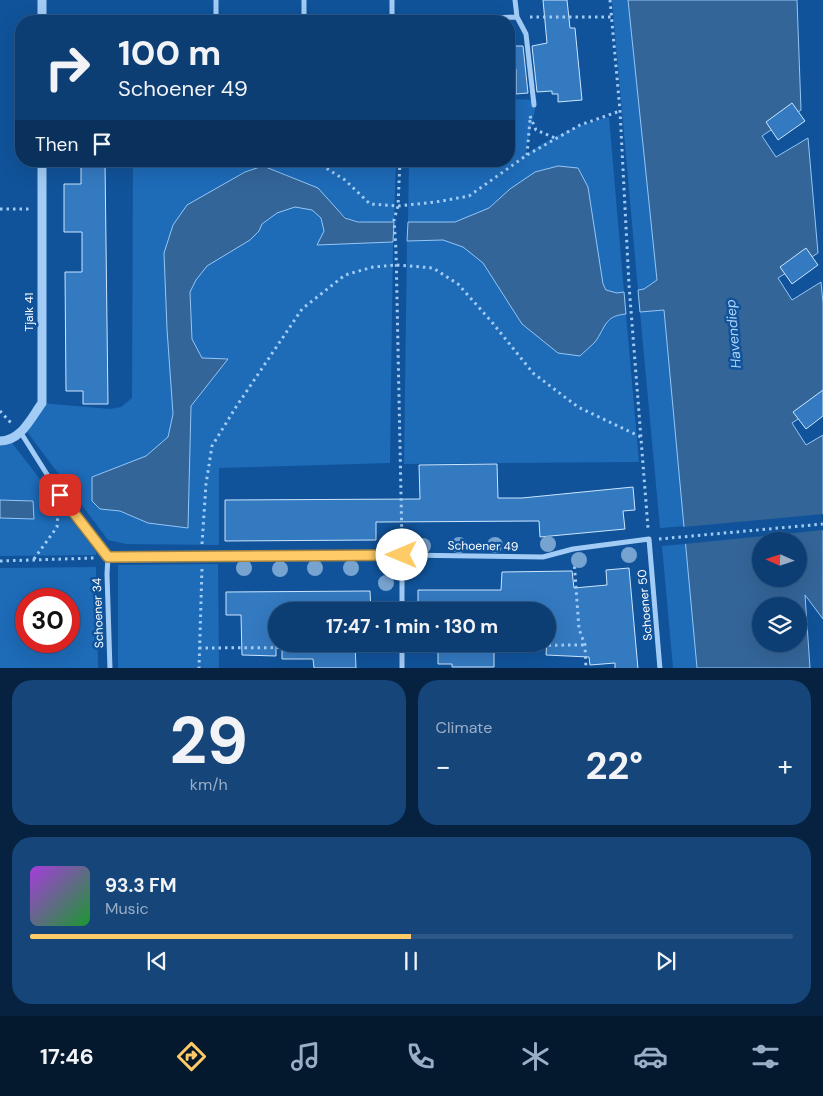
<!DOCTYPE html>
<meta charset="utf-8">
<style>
:root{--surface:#0c3e74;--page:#154579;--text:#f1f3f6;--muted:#9aaec5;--line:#2c5786;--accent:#ffcb66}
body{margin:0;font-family:"DM Sans",sans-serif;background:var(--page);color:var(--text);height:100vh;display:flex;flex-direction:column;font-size:19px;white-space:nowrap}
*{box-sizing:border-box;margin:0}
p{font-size:16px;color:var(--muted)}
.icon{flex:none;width:28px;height:28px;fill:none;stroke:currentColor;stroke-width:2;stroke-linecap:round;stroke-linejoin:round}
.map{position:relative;height:668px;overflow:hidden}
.side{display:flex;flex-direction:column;gap:12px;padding:12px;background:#072240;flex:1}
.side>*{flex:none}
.top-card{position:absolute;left:15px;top:15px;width:500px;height:152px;border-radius:20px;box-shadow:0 5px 20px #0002,0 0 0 1px var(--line);background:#0c3e74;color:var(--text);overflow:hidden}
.needle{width:32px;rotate:273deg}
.tools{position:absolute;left:752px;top:532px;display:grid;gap:10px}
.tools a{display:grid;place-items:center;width:55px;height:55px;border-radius:50%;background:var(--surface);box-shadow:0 5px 20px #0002,0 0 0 1px var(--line);font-size:25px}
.speed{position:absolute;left:15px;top:588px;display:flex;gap:10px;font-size:25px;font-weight:700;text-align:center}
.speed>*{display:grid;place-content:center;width:65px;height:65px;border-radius:50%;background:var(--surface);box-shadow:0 5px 20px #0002,0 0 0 1px var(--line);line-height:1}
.speed .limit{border:8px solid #d22;background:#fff;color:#111}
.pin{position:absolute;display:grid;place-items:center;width:42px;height:42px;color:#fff;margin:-21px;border-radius:10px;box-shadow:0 2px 8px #0006}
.me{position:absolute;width:55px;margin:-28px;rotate:270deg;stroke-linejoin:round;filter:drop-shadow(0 0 4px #0008)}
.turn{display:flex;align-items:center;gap:18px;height:105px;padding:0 20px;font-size:22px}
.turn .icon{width:65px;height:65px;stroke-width:2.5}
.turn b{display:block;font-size:35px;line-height:42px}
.then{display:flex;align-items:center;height:48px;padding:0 20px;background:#0003;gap:10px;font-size:19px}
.big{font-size:38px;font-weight:700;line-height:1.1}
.side .widget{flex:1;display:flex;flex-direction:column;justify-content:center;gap:8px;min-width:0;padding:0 18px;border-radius:20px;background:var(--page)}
.side .dial{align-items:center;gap:0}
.dial b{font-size:65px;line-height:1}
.song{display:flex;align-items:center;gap:15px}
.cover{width:60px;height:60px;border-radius:8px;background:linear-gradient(135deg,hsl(280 70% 55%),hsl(130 70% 35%))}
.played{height:5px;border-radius:2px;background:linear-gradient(90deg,var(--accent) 50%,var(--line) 50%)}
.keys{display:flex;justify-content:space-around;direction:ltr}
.heat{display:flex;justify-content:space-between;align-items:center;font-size:28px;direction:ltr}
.side .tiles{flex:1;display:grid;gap:12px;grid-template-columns:1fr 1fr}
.widget:last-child{grid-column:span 2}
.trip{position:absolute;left:268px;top:602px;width:288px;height:50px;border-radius:25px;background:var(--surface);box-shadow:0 5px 20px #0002,0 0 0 1px var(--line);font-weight:700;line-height:50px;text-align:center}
.menu{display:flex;height:80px;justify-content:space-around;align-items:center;background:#05192e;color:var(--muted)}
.menu .icon{width:35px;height:35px}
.menu .selected{color:var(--accent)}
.menu b{font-size:22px;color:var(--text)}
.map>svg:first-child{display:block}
</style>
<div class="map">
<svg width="823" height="669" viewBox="0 0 823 669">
<rect width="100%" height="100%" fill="#10539a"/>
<path fill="#1e6bb8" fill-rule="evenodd" d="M612 0H628L657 280 644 289 638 290Z
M509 99 537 100 525 155C555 135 574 126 609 117L624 292 617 293 606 290 603 284 599 266 535 172 510 189 489 208 455 222H408L409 161H509Z
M133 161H396L394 222C348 222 347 224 318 188L200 199 187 205 167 329 173 414 168 438 146 456 92 477 100 509 120 511 148 523 188 528 191 406 228 359 202 358C198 352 194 347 192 340 188 323 196 301 185 286L246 198 322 209 321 218 324 231 318 244 393 242 390 463 219 468V545L126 544 108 540 25 429 42 403 110 409 121 407 132 398Z
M443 240 463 247 483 263 522 324 595 342C603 326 608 316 626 314L639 462 404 464 407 241Z
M664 310 685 526 660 528 640 312Z
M9 439 96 552V555L0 556V518L34 519 33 501 0 500V440Z
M686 544 697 668H673L662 546Z
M218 564 219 668H118V565Z
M96 567 98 668H0V568ZM26 599H69V641H26Z"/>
<path fill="#346599" stroke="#94c7f8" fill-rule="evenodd" d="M628 0H797L801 110 762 136 776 157 808 138 818 253 778 278 792 300 821 282 823 303V403L792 423 806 445 823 435V619L805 595 810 668H697L664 310 640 312 638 290 644 289 657 280ZM761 541H799V579H761ZM761 606H799V644H761Z
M263 166 318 188 345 218 358 222H394L393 242 317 245 324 231 321 218 312 210 295 207 277 213 262 224 259 231 250 240 207 266 196 280 190 292 192 339 202 358 228 359 191 406 188 528 148 523 120 511 100 509 92 501V477L146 456 168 437 173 414 167 329 164 253 173 225 187 205 245 172Z
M558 166 578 168 588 187 603 284 606 290 617 293 624 292 626 314C604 316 606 327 595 342 590 347 584 352 580 356L558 353 522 324 483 263 463 247 443 240 407 241 408 222H455L489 208 510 189 535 172Z
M0 500 33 501 34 519 0 518Z"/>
<path fill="#10539a" d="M823 514V530L684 544 683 527Z"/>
<path fill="#347ac1" stroke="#cbe5fe" d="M543 0H567L570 28H575L582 100 558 102V94H552V91L537 92 532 46 547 43Z
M509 46H523L528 93 516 94V69H509Z
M792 103 805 121 778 140 766 122Z
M81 161H105L108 404H83V391H66L65 272H82V232H64V184H81Z
M806 248 818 265 792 284 780 267Z
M823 390V416L806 429 793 412Z
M497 464 498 498H522L633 487 635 510 623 511 625 529 540 537 539 521 381 522H376V540L225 541V500L420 499 419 465Z
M629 568 638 669H615V663L590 665 589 657 546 655 549 612 546 611H418V590H501L502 572 572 571 574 588 607 585 606 570Z
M370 591 371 611H276V656L242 655 241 615H226V592Z
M282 644H355L356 668H314L313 659H282Z
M438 648H494V667H452V664H438Z"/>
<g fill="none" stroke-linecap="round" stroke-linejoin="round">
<path stroke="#a2ccf5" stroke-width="3" stroke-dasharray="2.5 4" stroke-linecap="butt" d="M610 0 620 111 629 285 648 528
M530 17H611
M530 116 536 130 555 138
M527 155 530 120
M309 161 318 163 345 180 370 204 398 206 436 202 469 196 527 155 580 125 620 111
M400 161 398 206 394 220 396 250 402 544
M0 209H29
M0 411 12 424
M659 539 823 524
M202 544 206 484 212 446 236 407 302 309 345 275 373 267 397 265 433 268 458 284 491 321 533 373 578 407 641 437
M34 559 57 527 58 513
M574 560 579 629 585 645 586 669
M0 561 94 558
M412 646 585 645
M199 648 391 647
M199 669 202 568"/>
<path stroke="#a2ccf5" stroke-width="5" d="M216 0V20
M515 0 517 17 526 34 534 105
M42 21H285
M304 21V0
M390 21 517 17
M392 21V0
M21 433 60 495 108 557
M108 557 402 555 543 557 573 549 649 539 660 669
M108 557 107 574 110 669
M402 611V555
M402 669V644"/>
<path stroke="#a2ccf5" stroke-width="9" d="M42 0V21
M0 441C21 441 31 418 42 403V161"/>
</g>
<g fill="#77a3d1">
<circle cx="548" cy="544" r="8"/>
<circle cx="459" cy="545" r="8"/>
<circle cx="495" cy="545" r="8"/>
<circle cx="423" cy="546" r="8"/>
<circle cx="629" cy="555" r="8"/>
<circle cx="579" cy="560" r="8"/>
<circle cx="244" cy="568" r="8"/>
<circle cx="315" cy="568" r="8"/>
<circle cx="351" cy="568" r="8"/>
<circle cx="280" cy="569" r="8"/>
<circle cx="386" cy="583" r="8"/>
</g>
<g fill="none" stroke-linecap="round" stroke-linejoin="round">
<g stroke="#a68442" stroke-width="12">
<path id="route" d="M60 495 108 557 402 555"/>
</g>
<use href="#route" stroke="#ffcb66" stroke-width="9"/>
</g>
<g text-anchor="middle" stroke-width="5" stroke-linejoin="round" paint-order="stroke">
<g font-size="12" fill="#fff" stroke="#10539a">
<text transform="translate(29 312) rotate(-90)" y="4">Tjalk 41</text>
<text transform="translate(483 546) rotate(1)" y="4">Schoener 49</text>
<text transform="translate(645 605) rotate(-95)" y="4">Schoener 50</text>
<text transform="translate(98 613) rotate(-92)" y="4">Schoener 34</text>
</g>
<g font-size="14" font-style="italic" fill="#afd5fb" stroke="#10539a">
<text transform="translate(733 334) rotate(-95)" y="5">Havendiep</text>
</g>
</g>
</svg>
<div class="tools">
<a><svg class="needle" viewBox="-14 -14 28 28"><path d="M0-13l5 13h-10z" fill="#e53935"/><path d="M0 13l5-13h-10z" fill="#9aaec5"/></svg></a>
<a><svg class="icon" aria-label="layers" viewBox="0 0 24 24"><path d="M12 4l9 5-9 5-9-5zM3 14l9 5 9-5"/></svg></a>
</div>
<div class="speed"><div class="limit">30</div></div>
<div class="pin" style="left:60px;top:495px;background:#d93025"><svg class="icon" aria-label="arrive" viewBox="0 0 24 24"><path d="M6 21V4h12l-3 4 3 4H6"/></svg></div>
<svg class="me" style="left:402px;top:555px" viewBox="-20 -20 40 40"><circle r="19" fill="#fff"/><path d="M0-13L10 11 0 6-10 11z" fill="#ffcb66"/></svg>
<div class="trip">17:47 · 1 min · 130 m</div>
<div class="top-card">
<div class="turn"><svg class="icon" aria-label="right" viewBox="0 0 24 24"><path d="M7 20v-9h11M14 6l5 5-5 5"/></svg><div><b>100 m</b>Schoener 49</div></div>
<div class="then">Then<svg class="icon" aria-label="arrive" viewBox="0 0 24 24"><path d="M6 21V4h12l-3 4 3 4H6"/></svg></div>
</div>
</div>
<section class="side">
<div class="tiles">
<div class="widget dial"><b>29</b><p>km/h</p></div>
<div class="widget"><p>Climate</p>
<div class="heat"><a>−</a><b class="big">22°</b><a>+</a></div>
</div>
<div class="widget">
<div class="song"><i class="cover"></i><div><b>93.3 FM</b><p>Music</p></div></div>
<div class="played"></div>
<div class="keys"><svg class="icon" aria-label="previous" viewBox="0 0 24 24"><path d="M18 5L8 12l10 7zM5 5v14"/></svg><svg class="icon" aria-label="pause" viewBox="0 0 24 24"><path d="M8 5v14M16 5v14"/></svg><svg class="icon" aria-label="next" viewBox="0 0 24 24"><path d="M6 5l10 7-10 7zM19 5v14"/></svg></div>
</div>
</div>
</section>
<nav class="menu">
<b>17:46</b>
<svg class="icon selected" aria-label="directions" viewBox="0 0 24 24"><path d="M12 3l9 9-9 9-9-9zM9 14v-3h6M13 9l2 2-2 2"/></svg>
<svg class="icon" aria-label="music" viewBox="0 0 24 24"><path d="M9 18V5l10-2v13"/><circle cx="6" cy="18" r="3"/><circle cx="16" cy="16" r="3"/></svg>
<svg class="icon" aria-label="phone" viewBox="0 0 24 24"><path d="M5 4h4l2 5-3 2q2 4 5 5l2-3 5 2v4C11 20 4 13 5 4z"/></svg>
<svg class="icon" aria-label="climate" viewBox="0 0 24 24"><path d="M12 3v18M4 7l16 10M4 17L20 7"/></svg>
<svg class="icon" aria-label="car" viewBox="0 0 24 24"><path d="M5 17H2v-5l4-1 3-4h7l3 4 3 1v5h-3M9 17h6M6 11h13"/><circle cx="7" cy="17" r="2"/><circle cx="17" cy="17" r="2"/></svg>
<svg class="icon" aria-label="filters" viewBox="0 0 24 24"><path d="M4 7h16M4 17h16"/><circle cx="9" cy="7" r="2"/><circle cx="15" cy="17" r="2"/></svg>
</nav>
